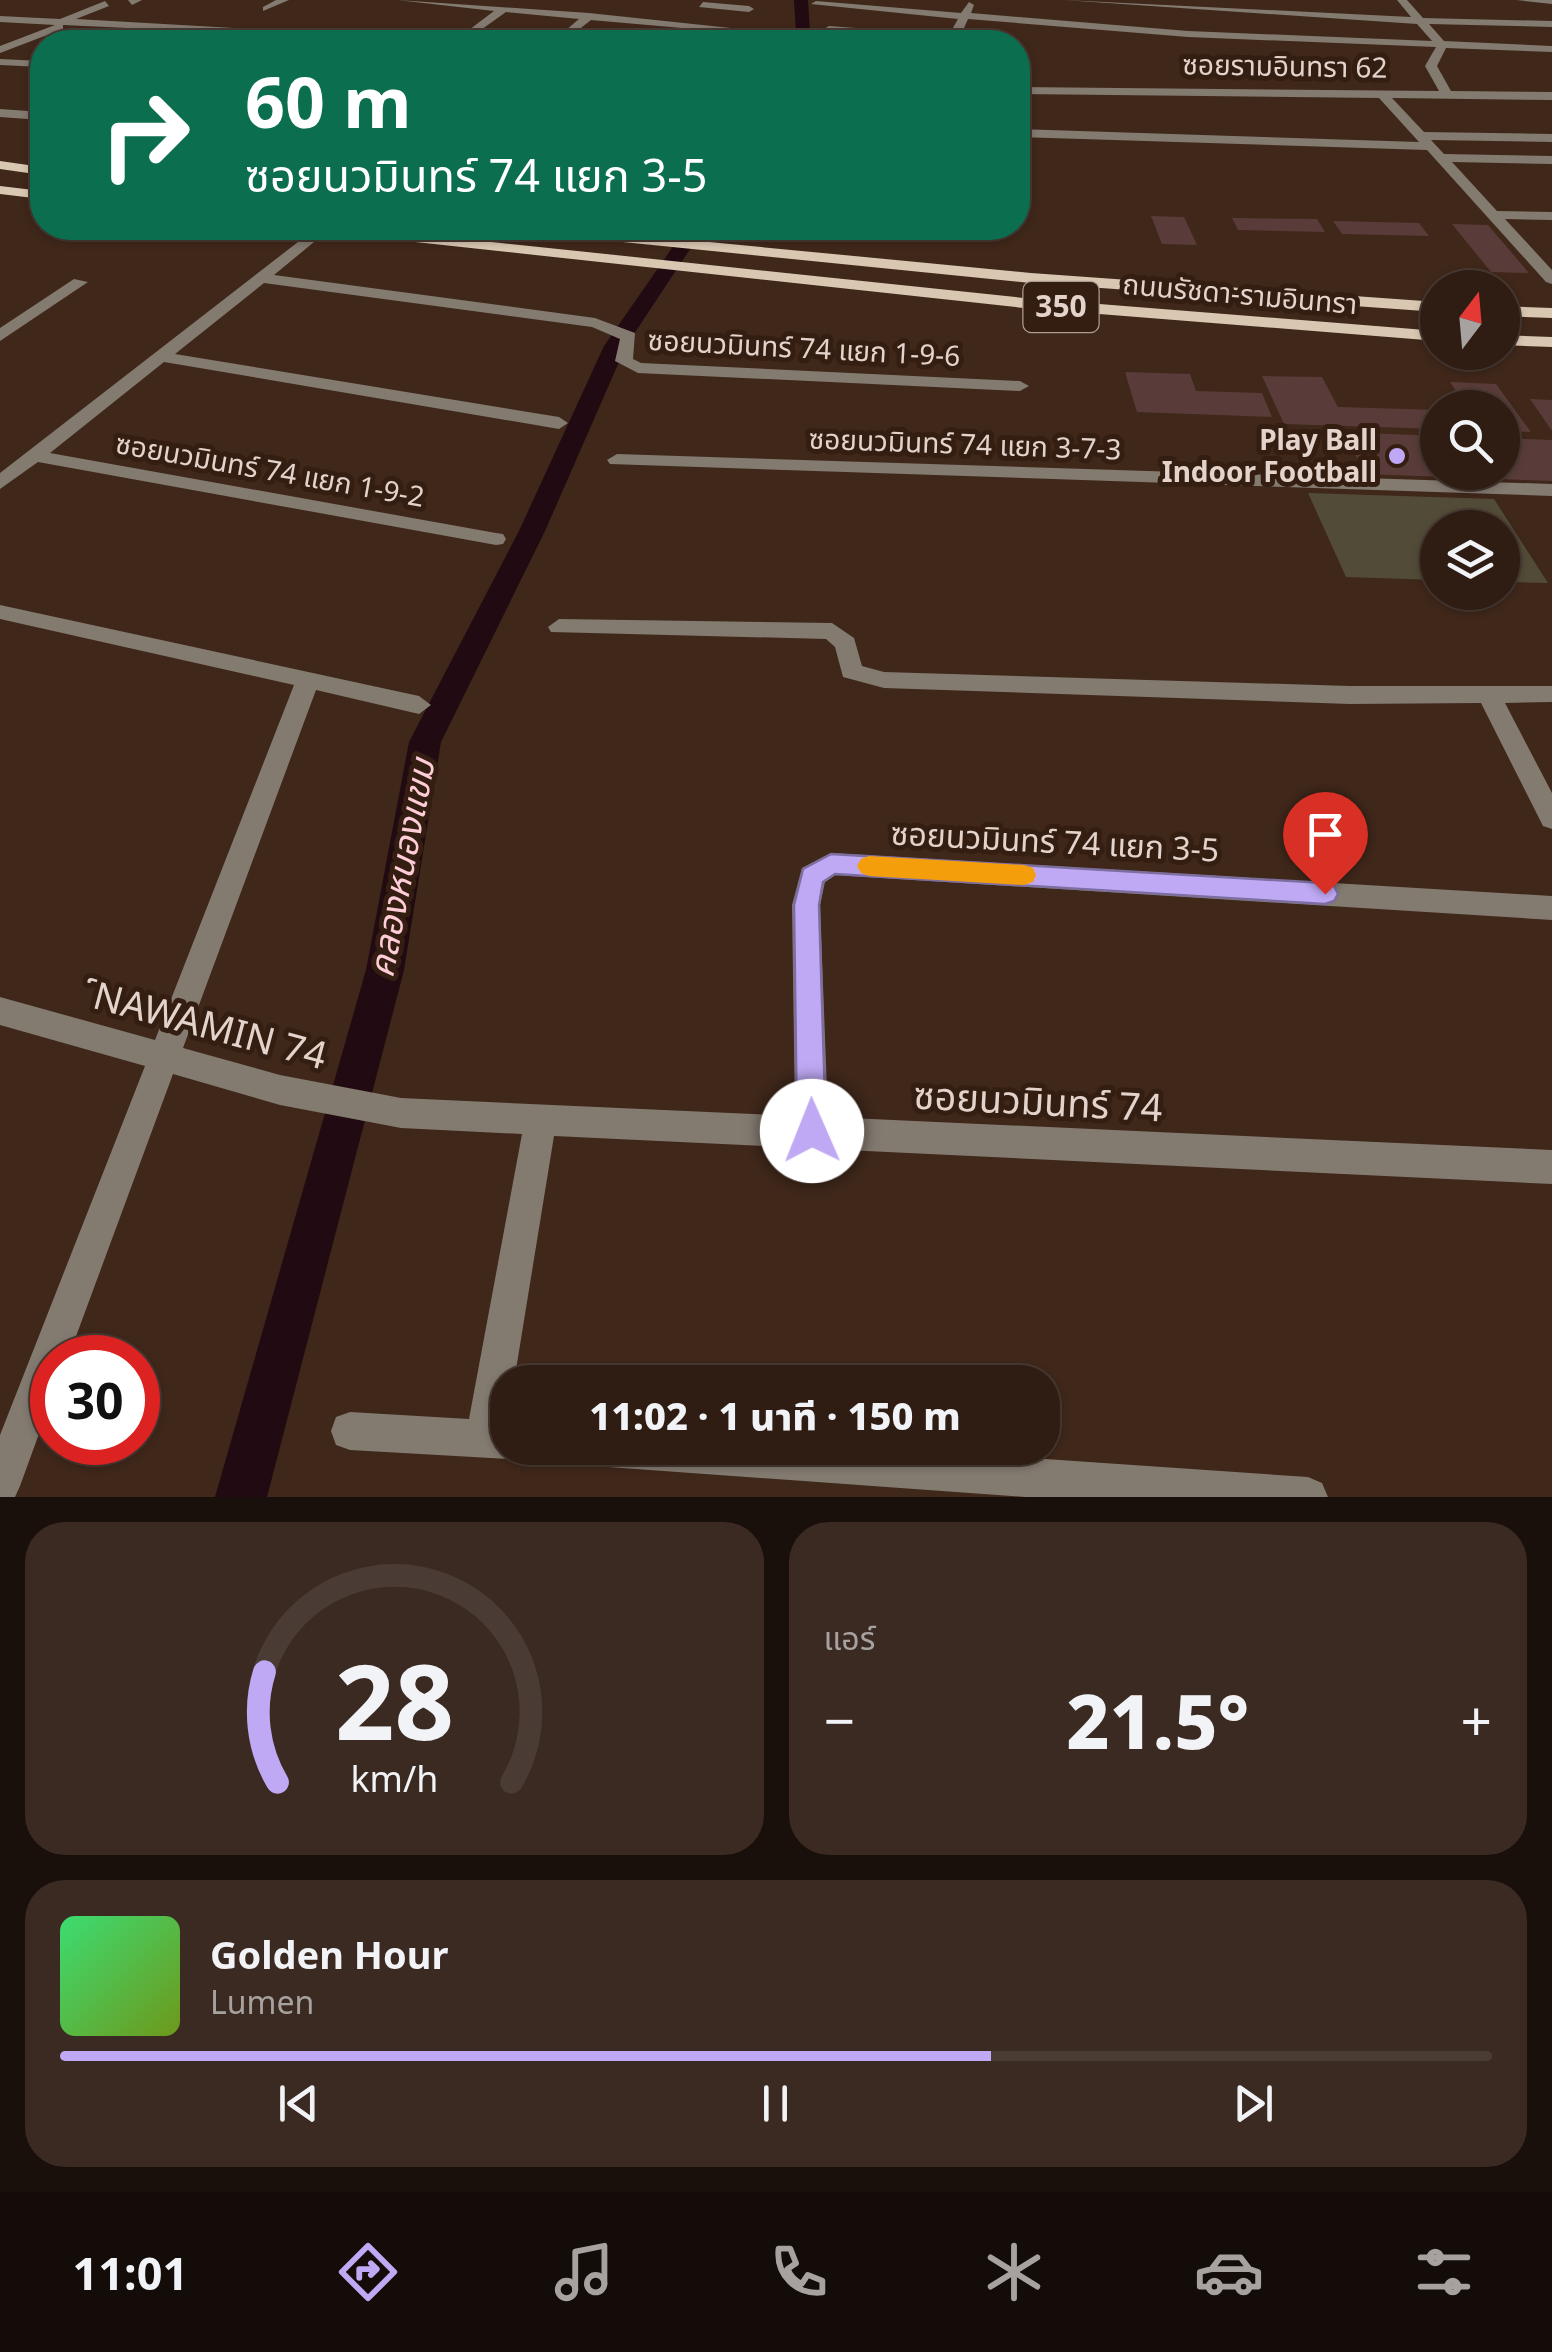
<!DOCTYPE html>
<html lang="th">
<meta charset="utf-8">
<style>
:root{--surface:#2f1d14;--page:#3b2a22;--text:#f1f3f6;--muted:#a7a2a0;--line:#4a3b34;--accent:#bfa9f4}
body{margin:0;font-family:"Noto Sans","Noto Sans Thai",sans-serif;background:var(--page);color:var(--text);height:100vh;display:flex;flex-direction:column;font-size:38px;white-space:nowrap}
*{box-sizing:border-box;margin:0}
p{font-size:32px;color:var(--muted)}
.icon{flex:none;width:55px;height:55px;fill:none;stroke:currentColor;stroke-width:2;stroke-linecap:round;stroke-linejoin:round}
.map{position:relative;height:1497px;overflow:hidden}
.panel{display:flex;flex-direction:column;gap:25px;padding:25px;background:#1a100b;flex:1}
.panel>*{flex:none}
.banner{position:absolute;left:30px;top:30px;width:1000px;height:210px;border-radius:40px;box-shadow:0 2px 8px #0004,0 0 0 2px var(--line);background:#0b6e4f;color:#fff;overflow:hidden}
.needle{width:65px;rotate:16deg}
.fabs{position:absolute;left:1420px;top:270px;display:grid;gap:20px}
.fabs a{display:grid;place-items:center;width:100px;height:100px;border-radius:50%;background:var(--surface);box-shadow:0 2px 8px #0004,0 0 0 2px var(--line);font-size:50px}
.speed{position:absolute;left:30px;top:1335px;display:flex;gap:20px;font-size:50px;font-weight:700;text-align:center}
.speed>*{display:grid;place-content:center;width:130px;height:130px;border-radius:50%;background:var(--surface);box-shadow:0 2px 8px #0004,0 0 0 2px var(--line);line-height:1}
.speed .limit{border:15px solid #d22;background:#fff;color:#111}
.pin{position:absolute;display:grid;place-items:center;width:85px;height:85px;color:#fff;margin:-102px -42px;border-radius:50% 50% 50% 0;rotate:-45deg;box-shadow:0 0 10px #0007}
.pin .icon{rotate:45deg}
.me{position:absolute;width:110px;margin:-55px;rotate:359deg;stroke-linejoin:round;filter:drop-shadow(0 0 8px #0008)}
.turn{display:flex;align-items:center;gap:35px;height:210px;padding:0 50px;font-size:45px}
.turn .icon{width:130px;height:130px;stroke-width:2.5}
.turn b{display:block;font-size:70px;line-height:85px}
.big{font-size:75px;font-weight:800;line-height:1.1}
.panel .widget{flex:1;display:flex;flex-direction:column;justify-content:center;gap:15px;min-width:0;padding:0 35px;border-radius:40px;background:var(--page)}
.panel .dial{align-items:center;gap:0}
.dial svg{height:260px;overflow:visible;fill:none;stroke:var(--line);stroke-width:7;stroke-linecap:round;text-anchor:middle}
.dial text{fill:var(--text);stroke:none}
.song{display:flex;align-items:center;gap:30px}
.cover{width:120px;height:120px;border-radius:15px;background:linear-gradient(135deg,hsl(140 70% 55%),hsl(80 70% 35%))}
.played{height:10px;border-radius:5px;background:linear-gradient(90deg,var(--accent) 65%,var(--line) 65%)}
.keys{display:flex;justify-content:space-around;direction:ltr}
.heat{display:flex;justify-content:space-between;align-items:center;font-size:55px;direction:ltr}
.panel .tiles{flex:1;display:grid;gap:25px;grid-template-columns:1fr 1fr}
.widget:last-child{grid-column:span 2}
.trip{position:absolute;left:490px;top:1365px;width:570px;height:100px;border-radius:40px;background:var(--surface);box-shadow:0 2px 8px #0004,0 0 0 2px var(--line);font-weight:800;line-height:100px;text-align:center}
.tab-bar{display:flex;height:160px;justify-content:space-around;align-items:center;background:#130c08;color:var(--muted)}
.tab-bar .icon{width:70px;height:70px}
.tab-bar .selected{color:var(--accent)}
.tab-bar b{font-size:45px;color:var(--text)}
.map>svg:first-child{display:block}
</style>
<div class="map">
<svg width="1552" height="1497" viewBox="0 0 1552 1497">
<rect width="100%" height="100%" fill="#3f271a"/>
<path fill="#514b37" d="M1308 493 1494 499 1548 583 1503 582 1502 528H1438L1437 580 1346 577Z"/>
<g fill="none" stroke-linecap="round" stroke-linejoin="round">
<path fill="#210a11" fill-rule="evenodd" d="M794 0H808L810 33 815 42H801L796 33Z
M686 228H704L626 346 545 531 441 742 404 970 267 1497H215L366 970 409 742 519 531 604 346Z"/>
</g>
<path fill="#593c39" d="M1151 216 1184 217 1197 245 1162 244Z
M1232 218 1317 219 1325 232 1238 230Z
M1333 221 1419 223 1429 236 1342 234Z
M1452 224 1488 225 1529 273 1491 272Z
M1125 372 1190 374 1196 391 1262 393 1272 417 1137 412Z
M1262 376 1322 377 1338 407 1438 410V429L1284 424Z
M1450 382 1496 384 1531 432 1502 431V408H1467Z
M1530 399 1552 400V431Z
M1344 432 1438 436V472H1502V438L1552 440V481L1365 474Z"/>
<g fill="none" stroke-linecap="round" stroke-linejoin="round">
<path fill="#837a70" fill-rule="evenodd" d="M128 0H142L132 5Z
M276 0H289L263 11V7Z
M397 0 589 13 779 33 774 36 591 20 563 42H552L579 19 506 12 464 42H453L494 11Z
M1063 0 1411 17 1397 0H1407L1423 18 1552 21V27L1429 24 1444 41 1552 46V52L1446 48 1437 66 1451 91 1552 92V100L1392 98 1424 132 1552 134V142L1431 140 1444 154 1552 156V164L1452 162 1497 211 1552 212V220L1505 219 1552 270V284L1546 282 1427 150 1018 137V129L1419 142 1379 98 1018 94V87L1439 91 1425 66 1436 47 1188 37 968 19 960 37 951 41 824 29 829 26 949 35 958 19 811 4 816 1 961 13 969 2 974 5 971 13 1188 31 1432 41 1417 24Z
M1516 0H1552V4Z
M105 1 109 6 76 19 407 38 402 41 63 25V29L0 53V46L55 25 0 22V16L60 19Z
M703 2 749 6 754 9 749 12 699 7Z
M660 37 697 42H656Z
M0 59 42 61V67L0 65Z
M0 109 42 112V120L0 117Z
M316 228H331L274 275 595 318 635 333 633 359 641 363 1020 381 1029 386 1020 391 638 373 615 361 620 339 592 327 264 283 175 354 559 417 568 423 559 429 164 362 50 453 496 533 503 534 506 539 503 544 496 545 38 462 0 489V473Z
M74 279 88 282 0 341V328Z
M617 454 1552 484V496L610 464 607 460Z
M0 605 419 696 431 705 419 714 316 690 183 1048 280 1075 401 1098 795 1116 792 905 802 868 831 853 1552 896V920L835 875 825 882 820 905 828 1117 1552 1150V1184L554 1136 514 1382H508V1448H524L522 1454 508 1459 350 1450 336 1445 331 1431 336 1417 350 1412 469 1419 522 1134 401 1128 280 1105 173 1074 68 1358H52V1398L20 1486 15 1497H0V1435L145 1066 0 1025V997L155 1040 294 685 0 619Z
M559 619 832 623 854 638 862 666 884 672 1350 686H1552V702L1505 703 1552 793V829L1543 826 1481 703 1350 704 884 688 843 677 835 647 826 639 551 632 548 627Z
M589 1448H882L1308 1477 1322 1483 1328 1497H1025L608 1467 594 1462Z"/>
<path fill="#d9c7b2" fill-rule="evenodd" d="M0 161 42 167V175L0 169Z
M0 186 42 191V199L0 194Z
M316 228H359L1024 298 1438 331V341L1024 308 323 232Z
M516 228H563L1031 273 1438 302V312L1031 283 523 232Z
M1502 306 1552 308V318L1502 316Z
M1502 335 1552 337V347L1502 345Z"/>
</g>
<path fill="#bfa9f4" stroke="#7c6e9f" stroke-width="2.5" d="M831 854 1325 883 1334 886 1338 894 1334 901 1325 904 835 874 823 882 819 905 826 1131 822 1141 812 1146 801 1141 797 1131 794 905 803 869Z"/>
<path fill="#f59e0b" d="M869 856 1024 865 1033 868 1036 875 1033 882 1024 885 869 876 861 873 857 866 861 859Z"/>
<circle fill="#bfa9f4" stroke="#341d11" stroke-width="4" cx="1397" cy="456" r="10"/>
<g text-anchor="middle" stroke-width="10" stroke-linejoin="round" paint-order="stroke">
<g font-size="28" fill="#e3d3cb" stroke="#341d11">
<text transform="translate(1285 66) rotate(1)" y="10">ซอยรามอินทรา 62</text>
<text transform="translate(1240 294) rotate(5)" y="10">ถนนรัชดา-รามอินทรา</text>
<text transform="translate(804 348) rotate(3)" y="10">ซอยนวมินทร์ 74 แยก 1-9-6</text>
<text transform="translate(965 444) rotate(2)" y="10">ซอยนวมินทร์ 74 แยก 3-7-3</text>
<text transform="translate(270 470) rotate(10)" y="10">ซอยนวมินทร์ 74 แยก 1-9-2</text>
</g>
<g font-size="28" font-weight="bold" fill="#e3d3cb" stroke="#341d11" text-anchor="end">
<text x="1377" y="450">Play Ball<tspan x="1377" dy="32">Indoor Football</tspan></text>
</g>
<rect fill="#341d11" stroke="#ae9c93" stroke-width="2.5" x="1023.5" y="282" width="75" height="50" rx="8"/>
<g font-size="30" font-weight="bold" fill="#e3d3cb">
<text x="1061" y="317">350</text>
</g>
<g font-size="32" fill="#e3d3cb" stroke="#341d11">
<text transform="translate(1055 842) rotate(3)" y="11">ซอยนวมินทร์ 74 แยก 3-5</text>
</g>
<g font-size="35" font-style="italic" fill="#fecdd8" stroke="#341d11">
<text transform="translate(402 868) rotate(-79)" y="12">คลองหนองแขม</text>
</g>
<g font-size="38" fill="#e3d3cb" stroke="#341d11">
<text transform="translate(210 1026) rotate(15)" y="13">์NAWAMIN 74</text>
<text transform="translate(1038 1102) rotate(3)" y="13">ซอยนวมินทร์ 74</text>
</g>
</g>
</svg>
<div class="fabs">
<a><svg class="needle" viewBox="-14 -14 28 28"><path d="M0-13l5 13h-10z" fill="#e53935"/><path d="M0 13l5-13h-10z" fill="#a7a2a0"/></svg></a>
<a><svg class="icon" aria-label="search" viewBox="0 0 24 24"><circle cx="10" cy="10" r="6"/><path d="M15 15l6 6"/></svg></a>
<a><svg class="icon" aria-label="layers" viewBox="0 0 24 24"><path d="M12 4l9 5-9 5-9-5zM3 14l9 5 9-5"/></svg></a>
</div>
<div class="speed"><div class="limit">30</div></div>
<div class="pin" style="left:1325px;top:894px;background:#d93025"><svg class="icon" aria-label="arrive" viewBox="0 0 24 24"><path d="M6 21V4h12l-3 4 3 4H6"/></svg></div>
<svg class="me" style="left:812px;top:1131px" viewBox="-20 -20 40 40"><circle r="19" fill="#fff"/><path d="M0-13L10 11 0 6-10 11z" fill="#bfa9f4"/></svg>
<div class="trip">11:02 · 1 นาที · 150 m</div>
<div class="banner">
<div class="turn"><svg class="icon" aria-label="right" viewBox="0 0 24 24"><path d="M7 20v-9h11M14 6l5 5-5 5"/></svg><div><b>60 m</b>ซอยนวมินทร์ 74 แยก 3-5</div></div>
</div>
</div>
<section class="panel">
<div class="tiles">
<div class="widget dial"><svg viewBox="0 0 100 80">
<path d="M14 69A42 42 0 1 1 86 69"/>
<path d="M14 69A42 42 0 0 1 10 35" stroke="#bfa9f4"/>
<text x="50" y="56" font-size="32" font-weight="700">28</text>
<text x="50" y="72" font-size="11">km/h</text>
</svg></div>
<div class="widget"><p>แอร์</p>
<div class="heat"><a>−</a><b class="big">21.5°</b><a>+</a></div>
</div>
<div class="widget">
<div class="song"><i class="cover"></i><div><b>Golden Hour</b><p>Lumen</p></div></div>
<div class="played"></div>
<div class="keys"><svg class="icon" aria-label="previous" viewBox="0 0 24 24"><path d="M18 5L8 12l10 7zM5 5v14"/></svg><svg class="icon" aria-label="pause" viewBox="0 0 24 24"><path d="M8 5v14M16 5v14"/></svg><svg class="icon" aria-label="next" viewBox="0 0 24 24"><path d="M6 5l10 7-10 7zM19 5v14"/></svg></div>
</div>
</div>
</section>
<nav class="tab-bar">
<b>11:01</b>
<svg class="icon selected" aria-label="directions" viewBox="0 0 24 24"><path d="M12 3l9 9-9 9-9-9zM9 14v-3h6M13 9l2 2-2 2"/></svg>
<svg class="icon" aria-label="music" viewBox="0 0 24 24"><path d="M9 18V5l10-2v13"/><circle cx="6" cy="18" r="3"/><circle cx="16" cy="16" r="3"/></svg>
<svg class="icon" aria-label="phone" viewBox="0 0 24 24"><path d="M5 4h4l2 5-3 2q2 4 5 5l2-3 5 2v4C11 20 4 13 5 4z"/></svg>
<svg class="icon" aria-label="climate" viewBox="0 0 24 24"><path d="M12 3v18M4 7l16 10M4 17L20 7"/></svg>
<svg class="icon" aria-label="car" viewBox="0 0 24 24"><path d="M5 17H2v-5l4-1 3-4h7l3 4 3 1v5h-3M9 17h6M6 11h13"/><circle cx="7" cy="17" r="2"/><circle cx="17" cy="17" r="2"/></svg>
<svg class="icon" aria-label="filters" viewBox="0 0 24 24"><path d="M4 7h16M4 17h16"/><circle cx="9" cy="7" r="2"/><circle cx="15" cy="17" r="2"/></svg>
</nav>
